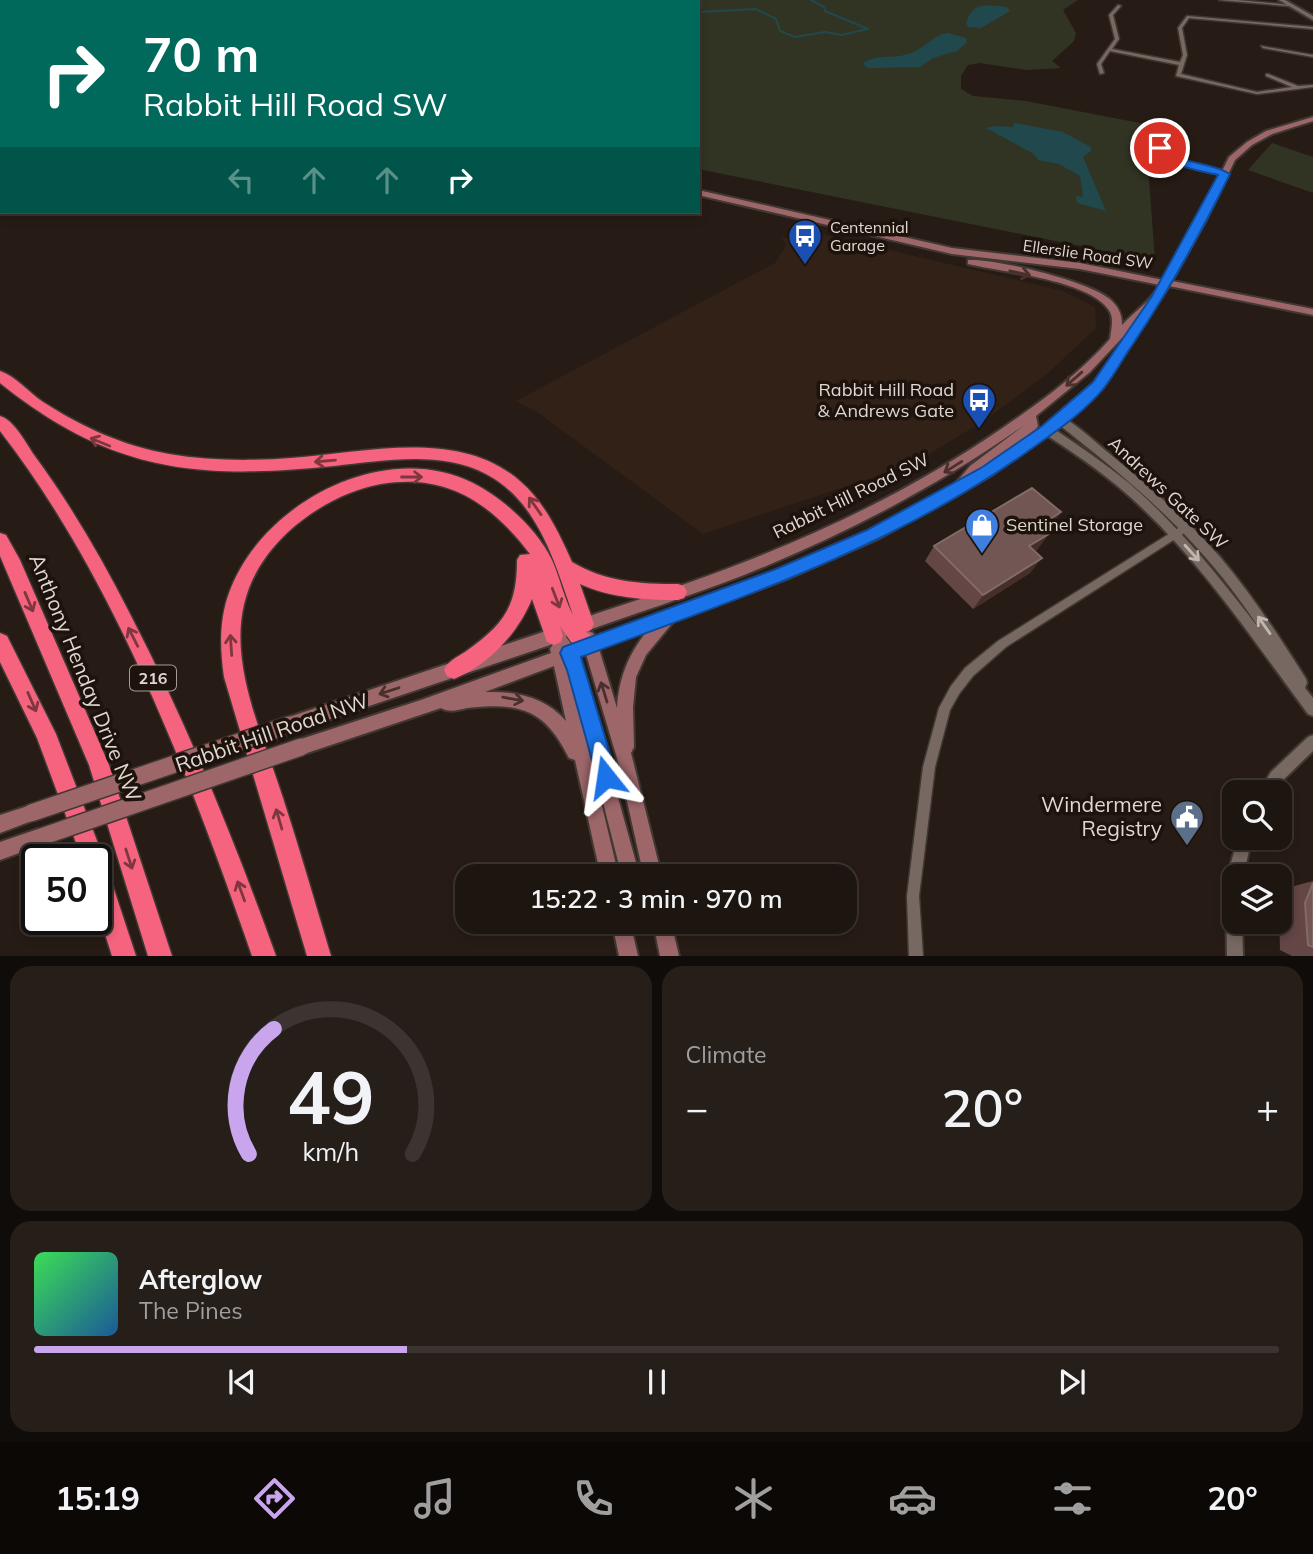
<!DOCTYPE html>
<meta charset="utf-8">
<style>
:root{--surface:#1d1510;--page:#251e19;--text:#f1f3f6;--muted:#a09f9f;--line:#3b3430;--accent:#c9a5ee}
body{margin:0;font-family:Mulish,sans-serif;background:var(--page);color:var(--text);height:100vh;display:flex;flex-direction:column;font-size:26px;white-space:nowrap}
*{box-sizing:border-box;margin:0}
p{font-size:23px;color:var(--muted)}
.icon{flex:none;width:38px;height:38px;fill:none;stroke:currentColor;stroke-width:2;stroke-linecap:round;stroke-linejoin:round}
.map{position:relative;height:956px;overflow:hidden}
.panel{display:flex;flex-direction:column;gap:10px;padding:10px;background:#100c09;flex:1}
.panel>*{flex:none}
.hud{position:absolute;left:0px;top:0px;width:700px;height:214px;box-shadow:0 4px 10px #0003,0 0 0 2px var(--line);background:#00695c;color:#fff;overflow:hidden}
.tools{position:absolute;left:1222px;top:780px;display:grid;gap:14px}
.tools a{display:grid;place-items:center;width:70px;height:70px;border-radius:14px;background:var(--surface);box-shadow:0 4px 10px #0003,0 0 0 2px var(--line);font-size:35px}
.speed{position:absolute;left:21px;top:844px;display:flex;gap:14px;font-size:35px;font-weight:700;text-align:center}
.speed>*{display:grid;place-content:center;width:91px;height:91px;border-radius:50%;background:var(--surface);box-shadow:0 4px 10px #0003,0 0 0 2px var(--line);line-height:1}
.speed .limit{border:4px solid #111;border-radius:10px;background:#fff;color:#111}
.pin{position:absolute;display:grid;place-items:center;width:60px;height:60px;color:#fff;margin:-30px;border:4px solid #fff;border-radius:50%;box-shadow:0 2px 7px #0007}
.me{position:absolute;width:77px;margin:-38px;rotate:345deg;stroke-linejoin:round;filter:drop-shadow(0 0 5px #0008)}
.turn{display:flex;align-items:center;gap:24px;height:147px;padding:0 28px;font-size:32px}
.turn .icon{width:91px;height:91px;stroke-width:2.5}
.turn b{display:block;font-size:49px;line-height:60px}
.lanes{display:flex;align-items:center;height:66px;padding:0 28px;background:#0003;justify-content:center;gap:35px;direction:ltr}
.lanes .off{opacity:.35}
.big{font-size:52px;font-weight:600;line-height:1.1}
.panel .card{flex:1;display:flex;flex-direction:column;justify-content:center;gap:10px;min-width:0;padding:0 24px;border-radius:21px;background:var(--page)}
.panel .dial{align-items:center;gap:0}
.dial svg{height:182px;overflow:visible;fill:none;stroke:var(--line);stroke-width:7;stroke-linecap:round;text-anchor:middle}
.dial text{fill:var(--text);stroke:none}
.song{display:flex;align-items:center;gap:21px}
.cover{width:84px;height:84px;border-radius:10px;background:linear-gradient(135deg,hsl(130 70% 55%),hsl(210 70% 35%))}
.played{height:7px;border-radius:4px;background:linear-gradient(90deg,var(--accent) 30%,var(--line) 30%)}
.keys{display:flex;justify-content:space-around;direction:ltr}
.heat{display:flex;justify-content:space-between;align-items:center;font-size:38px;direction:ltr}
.panel .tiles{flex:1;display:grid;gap:10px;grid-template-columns:1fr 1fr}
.card:last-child{grid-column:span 2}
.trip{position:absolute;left:455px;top:864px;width:402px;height:70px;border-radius:21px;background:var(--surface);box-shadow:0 4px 10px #0003,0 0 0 2px var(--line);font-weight:600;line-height:70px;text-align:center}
.dock{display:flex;height:112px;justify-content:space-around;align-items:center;background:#0c0806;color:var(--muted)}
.dock .icon{width:49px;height:49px}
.dock .on{color:var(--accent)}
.dock b{font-size:32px;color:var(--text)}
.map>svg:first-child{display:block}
</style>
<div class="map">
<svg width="1313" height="956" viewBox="0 0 1313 956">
<rect width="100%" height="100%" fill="#271c15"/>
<path fill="#322116" d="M809 231 1063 291 1095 307 1096 328 1048 373 985 420 913 464 703 534 540 414 516 401 775 263 787 244 780 237 802 242Z"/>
<path fill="#313423" d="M18 0H1078L1063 10 1076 33 1074 41 1052 61 1061 68 1027 70 980 63 968 65 961 76V89L973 96 1026 101 1145 124 1155 261 698 169V2H15Z
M1272 143 1313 157V193L1248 170Z"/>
<path fill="#21484d" d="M1000 6 1007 7 1010 11 981 28 968 27 966 23C973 3 981 5 1000 6Z
M948 33 966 38 967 42 957 51 933 58 920 67 871 68 866 67 863 63C877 54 893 59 908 54 924 50 932 35 948 33Z
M1014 123 1063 132 1091 147V151L1083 157 1106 211 1077 203 1076 196 1083 197 1080 176 1059 164 1038 160 1034 154 986 128 996 126 1013 127Z"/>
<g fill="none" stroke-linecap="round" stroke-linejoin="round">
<path stroke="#21484d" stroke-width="2" d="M486 0 488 2
M18 2 26 0
M107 2 114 0
M267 2 270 0
M351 2 354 0
M698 12 756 9 776 19 780 31 795 37 825 32 841 35 868 29 825 11 824 7 811 0"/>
<g stroke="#413834" stroke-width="3">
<path id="minor" d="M1219 0H1237L1290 5 1288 6Z
M1118 5 1121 6 1113 15 1119 39 1112 49 1180 62 1183 55 1178 28 1187 16 1313 27V29L1189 18 1182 28 1187 55 1181 74 1257 92 1292 87 1266 76V74H1268L1298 86 1313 85V87L1257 94 1176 76 1179 65 1110 51 1101 64 1104 73 1100 74 1097 64 1115 39 1109 15Z
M1261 46 1313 55V57L1263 48Z
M1157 126 1160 128C1167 166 1193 165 1226 173V175C1217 175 1208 172 1199 170 1173 164 1160 156 1154 128Z
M1180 527 1183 528 1185 531 1183 534 1006 647 973 676 959 694 950 710 935 767 919 896 923 956H909L907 896 923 767 939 708 951 686 965 668 998 641Z"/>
</g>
<g stroke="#413834" stroke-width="4">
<path id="tertiary" d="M1279 0H1285L1313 16V20Z
M1060 416C1077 424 1096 443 1111 455 1149 486 1187 519 1220 557 1252 595 1279 636 1306 679L1307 683 1305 688 1313 698V716L1308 714C1250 636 1195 552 1121 489 1096 468 1070 450 1043 433L1042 430 1043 427H1051C1078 445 1104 463 1129 483 1179 526 1221 579 1261 631 1242 602 1221 574 1198 549 1156 502 1106 462 1057 423L1055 420Z
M1313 735V751L1281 782 1274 793H1258L1271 772 1308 737Z
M1238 838H1252L1243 877H1234V884L1230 882 1227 877Z
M1234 894V922H1242L1243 956H1227L1226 902 1228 896Z"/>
</g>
<g stroke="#413834" stroke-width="4">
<path id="secondary" d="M0 38H2V42H0Z
M1313 117V121L1272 134 1252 145 1235 160 1206 220 1172 281 1313 309V315L1169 286 1102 389 1051 433 990 476 878 539 787 579 674 621 646 655 636 677 633 707 634 747 631 753 662 877H644L619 765 586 654 579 657 640 877H622L569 669 619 877H601L575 760 569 758C545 709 520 702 467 708 458 710 449 713 441 708L301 755 295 753 293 747 295 741 421 700 551 653 550 649 553 644 289 733 283 731 281 725 283 719 289 717 561 626 566 628 568 633 566 637 572 645 582 642 581 638 583 633 588 631 593 633 595 637 777 571 868 531 954 485 970 466 1026 424C938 486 844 535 744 575 690 596 633 614 578 634L573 632 571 627 573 622 578 620C630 602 683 586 734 566 829 530 920 485 1004 427 1042 401 1079 374 1110 339 1111 330 1114 320 1110 312 1093 280 1001 272 968 264V260C994 258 1094 282 1112 301 1119 308 1122 315 1122 325 1135 311 1151 301 1160 285L1080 269 952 254 698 195V190L952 248 1080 263 1163 280 1198 220 1229 157 1247 142 1266 131ZM1136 323 1094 383 1043 427 983 469 1036 429 1038 426 1036 416 1090 372ZM647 631C628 655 619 678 617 708L599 649ZM554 666 566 721C545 697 516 691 485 692Z
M31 805 37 807 39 813 37 819 0 833V815Z
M38 829 44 832 47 838 44 844 0 860V842Z
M612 922H630L638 956H619Z
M653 922H671L679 956H660Z"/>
</g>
<g stroke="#413834" stroke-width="3">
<path id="motorway" d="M0 371C16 376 29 393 43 402 82 427 123 446 169 454 209 461 251 461 291 458 364 453 460 427 521 482 545 503 559 533 572 562 606 582 639 584 678 584L684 586 687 592 684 598 678 600C644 600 611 598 580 584L594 624 591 630 586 632 596 639 598 645 596 651 589 654 571 642 560 626 563 636 561 642 554 645 547 642 532 599C518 633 489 665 454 679L447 676 444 670C448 661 457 657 465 652 503 625 517 608 517 560L520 555 530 554C491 503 447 473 381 484 347 490 313 509 288 532 202 613 253 705 283 798 300 850 315 903 331 956H307L224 677C220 649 219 620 229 593 261 504 383 438 473 483 503 498 538 530 552 560 560 578 564 598 573 615 555 563 538 501 486 474 441 450 382 461 334 466 197 480 111 472 0 383Z
M0 416C14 420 26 443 34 455 71 505 102 559 130 614 187 724 234 839 276 956H252C191 780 115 579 0 431Z
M0 533 6 535 20 560 109 765 172 956H148L89 765 0 556Z
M0 633 7 636 56 734 104 859 136 956H112L96 906V859H82L37 738 0 662Z"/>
</g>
<use href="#minor" fill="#776961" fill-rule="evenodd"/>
<use href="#tertiary" fill="#776961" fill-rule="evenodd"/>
<use href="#secondary" fill="#9d676a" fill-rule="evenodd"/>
<use href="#motorway" fill="#f5637e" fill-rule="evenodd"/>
<g stroke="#413834" stroke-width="20" stroke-linecap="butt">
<path id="secondary-bridge" d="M31 813 289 725
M38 838 301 747"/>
</g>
<use href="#secondary-bridge" stroke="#9d676a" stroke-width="17"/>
</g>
<path fill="#634645" d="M1061 512 1049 528 1045 531 1037 550 1035 551 1030 573 973 609 925 561 934 546Z
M1313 881V956H1292L1280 950 1279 907 1287 888Z"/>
<path fill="#462f2b" d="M1061 512 1049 528 1028 541 1039 526Z
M1049 534 1037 550 1018 562 1029 546Z
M1042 558 1030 573 973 609 983 595Z"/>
<path fill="#715654" stroke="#826a68" stroke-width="2" d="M1032 488 1061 512 1039 526 1049 534 1029 546 1042 558 983 595 934 546Z
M1313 883V947L1308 945 1305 903Z"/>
<defs><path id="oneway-shaft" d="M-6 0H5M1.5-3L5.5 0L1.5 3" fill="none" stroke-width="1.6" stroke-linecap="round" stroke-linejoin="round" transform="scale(1.75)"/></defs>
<g stroke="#4a302d">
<use href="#oneway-shaft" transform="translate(1020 273) rotate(12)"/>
<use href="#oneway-shaft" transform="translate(1074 379) rotate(139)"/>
<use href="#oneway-shaft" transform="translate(953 467) rotate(148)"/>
<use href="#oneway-shaft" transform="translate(389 691) rotate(162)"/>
<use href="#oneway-shaft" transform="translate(604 692) rotate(-107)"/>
<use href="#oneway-shaft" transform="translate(513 699) rotate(10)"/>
</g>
<g stroke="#7e373f">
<use href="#oneway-shaft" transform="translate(100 442) rotate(-158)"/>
<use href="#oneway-shaft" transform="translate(325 461) rotate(175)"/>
<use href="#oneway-shaft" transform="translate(412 477)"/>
<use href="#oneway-shaft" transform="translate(535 506) rotate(-125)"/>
<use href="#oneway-shaft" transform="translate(556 598) rotate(69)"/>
<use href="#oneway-shaft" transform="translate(29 602) rotate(67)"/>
<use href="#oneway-shaft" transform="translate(133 637) rotate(-117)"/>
<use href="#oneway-shaft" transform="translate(231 645) rotate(-94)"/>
<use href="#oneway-shaft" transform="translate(32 702) rotate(66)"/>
<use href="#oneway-shaft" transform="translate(279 819) rotate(-106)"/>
<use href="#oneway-shaft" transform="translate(129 859) rotate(72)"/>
<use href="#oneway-shaft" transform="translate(241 891) rotate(-110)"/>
</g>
<g stroke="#c0b6b0">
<use href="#oneway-shaft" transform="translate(1192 553) rotate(48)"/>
<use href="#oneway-shaft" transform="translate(1264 625) rotate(-125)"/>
</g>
<path fill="#1a73e8" stroke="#114b97" stroke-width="2" d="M1157 146H1164C1179 166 1211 161 1230 174 1201 233 1170 289 1133 344 1123 358 1115 374 1104 388 1084 413 1052 434 1027 452 892 548 735 600 581 657L617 777 614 785 606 788 599 785 567 670 560 653 563 647 776 569 867 530 981 468 1042 426 1093 382 1152 296 1218 175C1197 170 1169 167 1155 148Z"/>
<defs>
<g id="bus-pin" transform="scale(1.75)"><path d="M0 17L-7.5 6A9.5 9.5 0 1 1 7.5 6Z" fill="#1a4fb4" stroke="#1d130c"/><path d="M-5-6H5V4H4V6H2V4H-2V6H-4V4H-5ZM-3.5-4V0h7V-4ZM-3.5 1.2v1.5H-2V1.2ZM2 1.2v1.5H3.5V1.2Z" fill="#fff"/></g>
<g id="shop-pin" transform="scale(1.75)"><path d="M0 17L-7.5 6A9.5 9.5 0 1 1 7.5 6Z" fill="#3f7fe0" stroke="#1d130c"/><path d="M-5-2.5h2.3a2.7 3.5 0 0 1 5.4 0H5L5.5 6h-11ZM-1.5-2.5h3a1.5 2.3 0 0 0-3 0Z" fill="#fff"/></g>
<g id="civic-pin" transform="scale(1.75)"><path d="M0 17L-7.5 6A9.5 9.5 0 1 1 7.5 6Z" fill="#5c6f8a" stroke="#1d130c"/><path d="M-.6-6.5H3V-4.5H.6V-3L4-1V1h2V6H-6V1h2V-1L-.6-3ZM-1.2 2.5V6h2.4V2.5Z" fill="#fff"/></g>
</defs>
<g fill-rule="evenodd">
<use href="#bus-pin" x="805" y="236"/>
<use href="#bus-pin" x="979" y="400"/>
<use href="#shop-pin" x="982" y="525"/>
<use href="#civic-pin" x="1187" y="817"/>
</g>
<g text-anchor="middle" stroke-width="7" stroke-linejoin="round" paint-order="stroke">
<g font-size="16" fill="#dfd7d2" stroke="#1d130c" text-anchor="start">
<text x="830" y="233">Centennial<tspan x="830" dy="18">Garage</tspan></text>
</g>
<g font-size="16" fill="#dfd7d2" stroke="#1d130c">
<text transform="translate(1088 254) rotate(8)" y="6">Ellerslie Road SW</text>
</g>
<rect fill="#1d130c" stroke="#a59c97" stroke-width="2" x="130" y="665.5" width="46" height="25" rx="5"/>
<g font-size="16" font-weight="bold" fill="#dfd7d2">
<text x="153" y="684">216</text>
</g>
<g font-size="18" fill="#dfd7d2" stroke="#1d130c" text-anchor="end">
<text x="954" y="396">Rabbit Hill Road<tspan x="954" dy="21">&amp; Andrews Gate</tspan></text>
<text x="1006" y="531" text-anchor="start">Sentinel Storage</text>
</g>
<g font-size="18" fill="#dfd7d2" stroke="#1d130c">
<text transform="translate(1168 493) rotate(43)" y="6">Andrews Gate SW</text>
<text transform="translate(851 496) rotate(-26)" y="6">Rabbit Hill Road SW</text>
</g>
<g font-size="21" fill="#dfd7d2" stroke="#1d130c">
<text transform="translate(85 678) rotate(68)" y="7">Anthony Henday Drive NW</text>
<text transform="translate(272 733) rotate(-19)" y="7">Rabbit Hill Road NW</text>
</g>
<g font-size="21" fill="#dfd7d2" stroke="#1d130c" text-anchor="end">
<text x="1162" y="812">Windermere<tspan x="1162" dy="24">Registry</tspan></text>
</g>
</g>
</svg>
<div class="tools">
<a><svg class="icon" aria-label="search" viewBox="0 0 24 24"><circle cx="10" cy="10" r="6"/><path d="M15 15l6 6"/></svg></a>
<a><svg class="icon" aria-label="layers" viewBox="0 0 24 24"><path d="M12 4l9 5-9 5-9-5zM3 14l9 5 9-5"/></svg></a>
</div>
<div class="speed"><div class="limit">50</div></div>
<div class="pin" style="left:1160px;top:148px;background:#d93025"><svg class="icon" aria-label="arrive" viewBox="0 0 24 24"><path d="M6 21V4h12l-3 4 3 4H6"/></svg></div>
<svg class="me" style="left:606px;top:777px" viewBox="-20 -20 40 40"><path d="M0-17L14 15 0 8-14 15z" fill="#1a73e8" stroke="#fff" stroke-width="4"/></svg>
<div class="trip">15:22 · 3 min · 970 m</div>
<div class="hud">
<div class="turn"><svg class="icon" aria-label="right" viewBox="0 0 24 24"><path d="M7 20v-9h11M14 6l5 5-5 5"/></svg><div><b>70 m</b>Rabbit Hill Road SW</div></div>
<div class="lanes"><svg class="icon off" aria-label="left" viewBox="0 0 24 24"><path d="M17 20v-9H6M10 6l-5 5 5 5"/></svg><svg class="icon off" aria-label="ahead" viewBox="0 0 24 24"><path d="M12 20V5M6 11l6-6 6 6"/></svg><svg class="icon off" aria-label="ahead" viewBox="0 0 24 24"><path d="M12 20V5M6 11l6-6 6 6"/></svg><svg class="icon" aria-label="right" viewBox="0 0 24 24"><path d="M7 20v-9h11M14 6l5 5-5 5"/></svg></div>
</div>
</div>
<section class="panel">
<div class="tiles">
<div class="card dial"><svg viewBox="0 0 100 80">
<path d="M14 69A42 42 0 1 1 86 69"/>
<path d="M14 69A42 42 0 0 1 25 14" stroke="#c9a5ee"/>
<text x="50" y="56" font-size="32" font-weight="700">49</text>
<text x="50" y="72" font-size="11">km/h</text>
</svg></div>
<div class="card"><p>Climate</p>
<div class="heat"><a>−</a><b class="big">20°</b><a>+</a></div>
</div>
<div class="card">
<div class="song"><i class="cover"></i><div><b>Afterglow</b><p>The Pines</p></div></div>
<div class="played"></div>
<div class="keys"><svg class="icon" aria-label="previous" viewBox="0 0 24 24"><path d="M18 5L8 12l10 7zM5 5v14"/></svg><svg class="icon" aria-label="pause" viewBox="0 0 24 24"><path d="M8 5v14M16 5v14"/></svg><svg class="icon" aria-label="next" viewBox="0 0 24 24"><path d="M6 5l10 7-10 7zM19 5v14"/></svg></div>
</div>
</div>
</section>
<nav class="dock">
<b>15:19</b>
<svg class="icon on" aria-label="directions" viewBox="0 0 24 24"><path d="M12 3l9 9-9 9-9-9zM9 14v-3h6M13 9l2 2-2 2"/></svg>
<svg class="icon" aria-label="music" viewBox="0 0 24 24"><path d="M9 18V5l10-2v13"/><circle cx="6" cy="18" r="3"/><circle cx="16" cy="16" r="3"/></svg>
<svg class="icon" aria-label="phone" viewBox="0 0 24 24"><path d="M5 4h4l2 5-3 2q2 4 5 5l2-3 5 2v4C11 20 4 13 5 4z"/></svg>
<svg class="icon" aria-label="climate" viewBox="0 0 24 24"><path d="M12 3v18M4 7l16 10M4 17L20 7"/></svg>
<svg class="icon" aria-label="car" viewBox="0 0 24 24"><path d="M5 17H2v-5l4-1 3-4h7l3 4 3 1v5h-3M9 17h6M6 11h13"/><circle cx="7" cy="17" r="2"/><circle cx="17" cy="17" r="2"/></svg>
<svg class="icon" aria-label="filters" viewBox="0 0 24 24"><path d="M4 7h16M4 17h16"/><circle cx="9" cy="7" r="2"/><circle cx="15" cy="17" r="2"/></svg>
<b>20°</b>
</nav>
